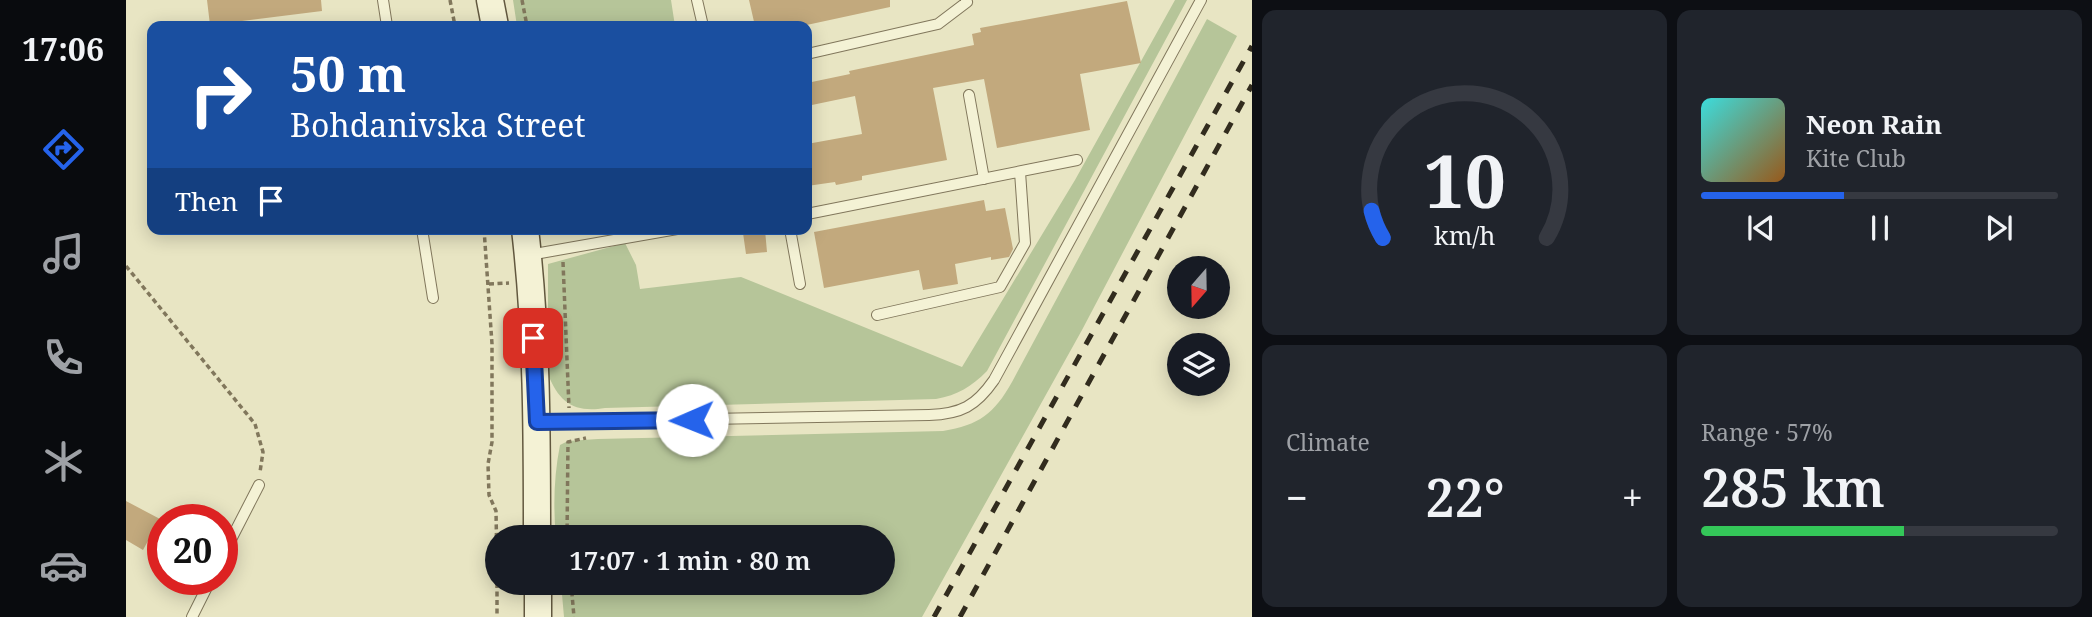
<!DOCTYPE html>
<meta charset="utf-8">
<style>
:root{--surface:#171b24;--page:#20242c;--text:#f1f3f6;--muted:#9ea1a6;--line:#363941;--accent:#2563eb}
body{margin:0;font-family:"Noto Serif",serif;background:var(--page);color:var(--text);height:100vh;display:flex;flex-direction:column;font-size:26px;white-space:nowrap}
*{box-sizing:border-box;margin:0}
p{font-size:23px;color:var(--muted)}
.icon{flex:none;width:38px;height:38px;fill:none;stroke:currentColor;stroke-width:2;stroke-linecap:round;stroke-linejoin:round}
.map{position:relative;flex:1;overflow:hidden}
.drawer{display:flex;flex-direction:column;gap:10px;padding:10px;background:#0d0f14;width:840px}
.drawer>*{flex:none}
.banner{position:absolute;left:21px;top:21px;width:665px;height:214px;border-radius:14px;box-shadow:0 4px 18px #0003;background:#1a4fa0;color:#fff;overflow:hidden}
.needle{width:46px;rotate:200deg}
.buttons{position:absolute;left:1041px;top:256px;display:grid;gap:14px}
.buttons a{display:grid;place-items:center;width:63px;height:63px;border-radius:50%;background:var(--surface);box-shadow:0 4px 18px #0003;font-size:35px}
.speed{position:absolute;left:21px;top:504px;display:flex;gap:14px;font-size:35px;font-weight:700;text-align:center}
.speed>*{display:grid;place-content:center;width:91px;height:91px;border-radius:50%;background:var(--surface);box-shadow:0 4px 18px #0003;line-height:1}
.speed .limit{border:10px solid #d22;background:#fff;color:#111}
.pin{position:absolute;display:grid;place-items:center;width:60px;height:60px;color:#fff;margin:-30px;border-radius:14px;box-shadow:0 4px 10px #0006}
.me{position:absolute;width:77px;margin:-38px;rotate:269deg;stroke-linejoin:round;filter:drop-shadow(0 0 5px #0008)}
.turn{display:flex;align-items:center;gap:24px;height:147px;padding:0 28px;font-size:32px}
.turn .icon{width:91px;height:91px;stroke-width:2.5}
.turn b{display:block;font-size:49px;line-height:60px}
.then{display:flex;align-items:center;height:66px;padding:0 28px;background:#0003;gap:14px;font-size:26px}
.big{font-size:52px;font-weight:600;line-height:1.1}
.drawer .card{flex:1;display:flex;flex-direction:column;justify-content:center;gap:10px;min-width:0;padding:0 24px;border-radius:14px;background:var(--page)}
.drawer .dial{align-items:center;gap:0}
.dial svg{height:182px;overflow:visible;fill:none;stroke:var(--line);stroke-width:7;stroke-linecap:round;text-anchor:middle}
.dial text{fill:var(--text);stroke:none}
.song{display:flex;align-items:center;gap:21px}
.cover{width:84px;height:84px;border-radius:10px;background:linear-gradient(135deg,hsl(180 70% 55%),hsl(30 70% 35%))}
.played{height:7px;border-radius:4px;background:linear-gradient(90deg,var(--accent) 40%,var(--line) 40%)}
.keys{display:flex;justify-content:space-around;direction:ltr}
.heat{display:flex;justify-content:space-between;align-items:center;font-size:38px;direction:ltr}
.charge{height:10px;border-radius:5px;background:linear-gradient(90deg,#34c759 57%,var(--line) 0)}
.drawer .tiles{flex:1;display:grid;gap:10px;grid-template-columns:repeat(2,1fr)}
.trip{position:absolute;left:359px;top:525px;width:410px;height:70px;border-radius:35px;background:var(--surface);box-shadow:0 4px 18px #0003;font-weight:600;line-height:70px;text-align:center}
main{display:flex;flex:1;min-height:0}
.menu{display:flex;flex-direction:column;width:126px;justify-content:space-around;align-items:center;background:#090b0e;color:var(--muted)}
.menu .icon{width:49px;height:49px}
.menu .current{color:var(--accent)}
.menu b{font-size:32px;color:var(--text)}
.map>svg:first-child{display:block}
</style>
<main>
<nav class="menu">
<b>17:06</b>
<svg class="icon current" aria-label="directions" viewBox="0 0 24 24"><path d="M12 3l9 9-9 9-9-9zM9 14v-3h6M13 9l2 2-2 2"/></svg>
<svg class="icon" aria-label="music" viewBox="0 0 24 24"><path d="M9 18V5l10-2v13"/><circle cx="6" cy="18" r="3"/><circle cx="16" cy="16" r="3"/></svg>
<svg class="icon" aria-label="phone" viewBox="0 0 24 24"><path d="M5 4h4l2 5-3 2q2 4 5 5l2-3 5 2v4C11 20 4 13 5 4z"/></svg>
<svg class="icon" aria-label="climate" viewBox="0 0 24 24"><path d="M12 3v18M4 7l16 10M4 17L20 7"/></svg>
<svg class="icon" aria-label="car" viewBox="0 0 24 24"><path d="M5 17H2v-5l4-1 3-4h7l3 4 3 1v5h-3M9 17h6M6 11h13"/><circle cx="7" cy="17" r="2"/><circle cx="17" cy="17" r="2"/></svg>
</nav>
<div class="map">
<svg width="1126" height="617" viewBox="0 0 1126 617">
<rect width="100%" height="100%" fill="#e8e5c3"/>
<path fill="#b6c599" d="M387 0H545L549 26H391Z
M1049 0H1061L861 371C845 387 832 395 810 399L479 408C449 413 433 403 422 374V264L499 243 510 265 514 289 615 277 836 367 949 180Z
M1081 19 1111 36 956 330 796 617H438L435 583H756V537H430C427 507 428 475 434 445L442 441 472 439 817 431C853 425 868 414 886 382Z"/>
<path fill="#c2a97d" d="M81 0H195L196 11 84 25Z
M623 0H764V7L676 26H629Z
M1001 1 1015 63 954 74 964 130 871 148 858 79 807 88 821 160 736 176V180L710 185 709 182 681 186V144L736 134 729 96 681 106V83L724 74 723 71 848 45 846 34 855 32 854 28Z
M858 200 860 211 879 208 887 249 883 257 865 260V257L829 264 832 284 797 290 793 270 698 288 688 232Z
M639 230 641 252 620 254 617 233Z
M0 501 34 519 17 550 0 540Z"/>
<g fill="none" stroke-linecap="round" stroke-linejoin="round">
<g stroke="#81775c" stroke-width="12">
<path id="service" d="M257 0 261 26
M571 0 577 26
M681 54 812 24 841 2 840 0
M843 95 858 179
M681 214 951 160
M296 229 307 298
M664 229 674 284
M403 255 551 229
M751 315 874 287 899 243 894 172
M411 422 803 415C835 414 850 406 868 380L1075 0
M96 557 133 485
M66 617 85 579"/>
</g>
<g stroke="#62583f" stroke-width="29">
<path id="secondary" d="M364 0 369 26
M399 229C411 331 411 435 411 537
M412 583V617"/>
</g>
<path stroke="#81775c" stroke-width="3.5" stroke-dasharray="5 3.5" stroke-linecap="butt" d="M324 0 329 26
M396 0 401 26
M358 229 366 344V442L362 464 363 495 370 511 371 567
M437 262 443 408
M0 266 129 424 137 452 134 472
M363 284 383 283
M441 537 442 442 460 438
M371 583V617
M445 583 448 617"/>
<use href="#service" stroke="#f4f2d5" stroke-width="10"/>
<use href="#secondary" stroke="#f4f2d5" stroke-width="26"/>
<path stroke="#322c1e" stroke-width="5" stroke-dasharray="12 12" stroke-linecap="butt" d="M808 617 1126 46
M834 617 1126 85"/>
</g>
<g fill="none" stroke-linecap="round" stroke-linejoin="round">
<g stroke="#184099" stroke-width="18">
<path id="route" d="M407 338 411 422 566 420"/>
</g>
<use href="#route" stroke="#2563eb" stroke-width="12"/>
</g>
</svg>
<div class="buttons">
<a><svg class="needle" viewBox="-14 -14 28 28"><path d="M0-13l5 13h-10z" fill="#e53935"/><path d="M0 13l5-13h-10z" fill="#9ea1a6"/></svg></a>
<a><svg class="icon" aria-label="layers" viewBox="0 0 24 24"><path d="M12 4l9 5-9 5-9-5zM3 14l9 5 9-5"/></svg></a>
</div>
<div class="speed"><div class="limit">20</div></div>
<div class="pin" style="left:407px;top:338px;background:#d93025"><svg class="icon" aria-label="arrive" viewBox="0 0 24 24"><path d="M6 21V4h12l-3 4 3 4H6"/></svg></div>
<svg class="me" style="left:566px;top:420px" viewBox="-20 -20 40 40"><circle r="19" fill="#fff"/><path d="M0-13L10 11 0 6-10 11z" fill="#2563eb"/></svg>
<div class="trip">17:07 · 1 min · 80 m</div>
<div class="banner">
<div class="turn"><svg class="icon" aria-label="right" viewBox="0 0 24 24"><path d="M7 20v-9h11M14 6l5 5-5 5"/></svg><div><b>50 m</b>Bohdanivska Street</div></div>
<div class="then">Then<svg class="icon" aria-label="arrive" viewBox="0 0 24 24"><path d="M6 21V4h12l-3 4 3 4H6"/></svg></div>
</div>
</div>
<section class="drawer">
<div class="tiles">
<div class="card dial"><svg viewBox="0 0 100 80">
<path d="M14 69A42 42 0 1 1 86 69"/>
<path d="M14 69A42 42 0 0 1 9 57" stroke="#2563eb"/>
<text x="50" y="56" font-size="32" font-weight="700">10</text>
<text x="50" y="72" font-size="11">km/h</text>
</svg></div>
<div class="card">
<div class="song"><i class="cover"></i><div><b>Neon Rain</b><p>Kite Club</p></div></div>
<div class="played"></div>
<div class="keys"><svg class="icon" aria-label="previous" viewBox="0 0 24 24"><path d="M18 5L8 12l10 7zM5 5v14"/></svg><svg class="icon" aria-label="pause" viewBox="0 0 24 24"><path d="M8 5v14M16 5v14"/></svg><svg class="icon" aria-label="next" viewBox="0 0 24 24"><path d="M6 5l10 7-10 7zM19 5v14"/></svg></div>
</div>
<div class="card"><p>Climate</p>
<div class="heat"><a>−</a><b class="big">22°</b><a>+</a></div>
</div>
<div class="card"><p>Range · 57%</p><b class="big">285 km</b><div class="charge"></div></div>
</div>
</section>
</main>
